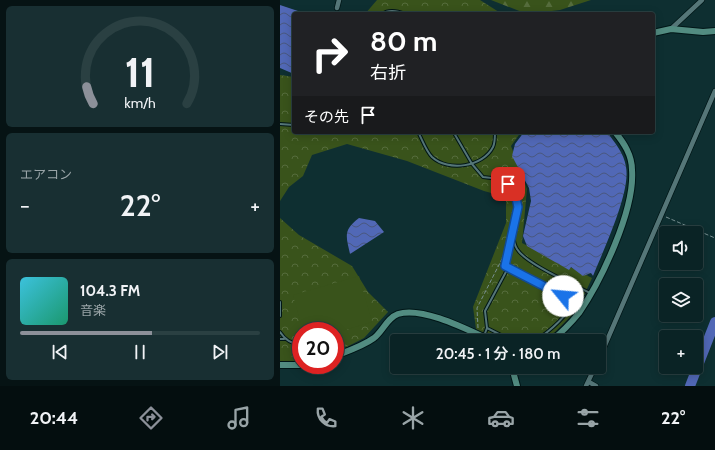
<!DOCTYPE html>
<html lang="ja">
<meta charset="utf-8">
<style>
:root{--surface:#0a2325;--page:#182f32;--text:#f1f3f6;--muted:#99a4a7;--line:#2a4042;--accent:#8c9099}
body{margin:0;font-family:Cabin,"Noto Sans JP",sans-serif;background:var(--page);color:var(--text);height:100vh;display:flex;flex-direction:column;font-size:15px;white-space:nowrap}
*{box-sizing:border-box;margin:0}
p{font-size:13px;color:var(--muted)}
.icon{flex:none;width:22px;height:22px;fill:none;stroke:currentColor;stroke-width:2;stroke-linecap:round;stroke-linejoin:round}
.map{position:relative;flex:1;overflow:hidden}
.panel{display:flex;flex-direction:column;gap:6px;padding:6px;background:#061314;width:280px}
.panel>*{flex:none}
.banner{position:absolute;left:12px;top:12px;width:363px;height:122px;border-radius:4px;box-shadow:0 2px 10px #0003,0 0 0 1px var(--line);background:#202124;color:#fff;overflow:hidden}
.controls{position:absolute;left:379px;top:226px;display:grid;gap:8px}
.controls a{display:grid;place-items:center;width:44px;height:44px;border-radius:4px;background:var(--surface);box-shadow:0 2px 10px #0003,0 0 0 1px var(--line);font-size:20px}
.speed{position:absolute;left:12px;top:322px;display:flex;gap:8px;font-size:20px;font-weight:700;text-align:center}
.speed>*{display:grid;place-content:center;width:52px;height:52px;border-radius:50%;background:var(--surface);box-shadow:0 2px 10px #0003,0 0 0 1px var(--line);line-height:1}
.speed .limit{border:6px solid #d22;background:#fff;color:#111}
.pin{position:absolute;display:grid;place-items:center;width:34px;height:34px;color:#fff;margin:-17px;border-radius:8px;box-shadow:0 2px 6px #0006}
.me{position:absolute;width:44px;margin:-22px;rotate:298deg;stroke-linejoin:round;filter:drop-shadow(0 0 3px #0008)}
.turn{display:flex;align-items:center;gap:14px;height:84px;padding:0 12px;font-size:18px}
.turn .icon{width:52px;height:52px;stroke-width:2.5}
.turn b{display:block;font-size:28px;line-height:34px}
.then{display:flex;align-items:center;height:38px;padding:0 12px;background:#0003;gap:8px;font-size:15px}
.big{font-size:30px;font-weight:600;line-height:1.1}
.panel .widget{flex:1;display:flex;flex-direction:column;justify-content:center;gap:6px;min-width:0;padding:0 14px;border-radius:6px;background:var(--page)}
.panel .dial{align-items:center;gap:0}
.dial svg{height:104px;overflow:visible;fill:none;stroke:var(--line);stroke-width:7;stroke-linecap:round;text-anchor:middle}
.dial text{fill:var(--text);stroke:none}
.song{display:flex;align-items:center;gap:12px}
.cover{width:48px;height:48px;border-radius:6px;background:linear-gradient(135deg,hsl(190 70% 55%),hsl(160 70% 35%))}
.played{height:4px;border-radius:2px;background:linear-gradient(90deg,var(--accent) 55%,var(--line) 55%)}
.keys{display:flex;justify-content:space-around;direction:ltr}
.heat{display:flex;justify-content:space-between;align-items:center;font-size:22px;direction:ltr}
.trip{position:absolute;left:110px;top:334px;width:216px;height:40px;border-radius:4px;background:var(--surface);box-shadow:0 2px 10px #0003,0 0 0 1px var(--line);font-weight:600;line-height:40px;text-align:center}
.tab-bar{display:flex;height:64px;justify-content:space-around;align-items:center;background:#040e0f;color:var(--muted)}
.tab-bar .icon{width:28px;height:28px}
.tab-bar .on{color:var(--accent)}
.tab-bar b{font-size:18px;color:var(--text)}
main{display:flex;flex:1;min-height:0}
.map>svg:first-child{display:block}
</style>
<main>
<section class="panel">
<div class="widget dial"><svg viewBox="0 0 100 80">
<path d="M14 69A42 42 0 1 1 86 69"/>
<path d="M14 69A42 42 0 0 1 9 56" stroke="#8c9099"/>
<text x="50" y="56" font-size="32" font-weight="700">11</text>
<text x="50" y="72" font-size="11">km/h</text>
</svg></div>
<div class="widget"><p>エアコン</p>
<div class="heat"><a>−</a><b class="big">22°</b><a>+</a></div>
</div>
<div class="widget">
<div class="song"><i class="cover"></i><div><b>104.3 FM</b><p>音楽</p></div></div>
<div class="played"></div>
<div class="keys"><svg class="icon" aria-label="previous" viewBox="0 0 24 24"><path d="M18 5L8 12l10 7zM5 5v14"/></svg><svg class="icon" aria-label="pause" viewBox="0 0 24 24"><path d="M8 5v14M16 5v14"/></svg><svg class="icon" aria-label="next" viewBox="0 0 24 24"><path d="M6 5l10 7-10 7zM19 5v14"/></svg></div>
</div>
</section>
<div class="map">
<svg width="435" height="386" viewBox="0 0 435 386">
<defs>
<pattern id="forest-firs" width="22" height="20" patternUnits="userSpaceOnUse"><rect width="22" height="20" fill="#39531b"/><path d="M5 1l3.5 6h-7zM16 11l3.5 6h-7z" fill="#556c3c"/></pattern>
<pattern id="park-crowns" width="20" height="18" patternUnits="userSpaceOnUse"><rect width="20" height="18" fill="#39531b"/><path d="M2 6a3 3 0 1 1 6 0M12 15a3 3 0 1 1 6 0" fill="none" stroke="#556c3c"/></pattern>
<pattern id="water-waves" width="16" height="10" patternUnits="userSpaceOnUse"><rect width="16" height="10" fill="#5168b6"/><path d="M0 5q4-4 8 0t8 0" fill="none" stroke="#49577e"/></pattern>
</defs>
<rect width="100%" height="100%" fill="#0e2f31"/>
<path fill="url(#forest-firs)" d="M211 0H311L280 10 247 14Z"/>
<path fill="url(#park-crowns)" d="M97 0H200L222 14H85Z
M0 75 14 77V132H241L231 146 247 189 242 243 312 278 300 304 292 315 275 332 261 341H220L196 329 193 307 226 223V197L204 191 127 161 67 144 32 155 23 176 9 187 0 201Z
M0 218 19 235 72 266 88 292 108 312 84 338 55 353V331H21V362H0Z"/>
<path fill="#39531b" d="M79 276 92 322 55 333V331H23L13 295Z"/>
<path fill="url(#water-waves)" d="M0 5 27 14H14V74L0 68Z
M244 132H327C335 143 344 153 346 167 351 192 323 251 313 276L311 273 303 276 291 267 289 270 247 246 243 236 251 201 249 188 232 156 235 144Z
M79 218 95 221 104 232 70 254C66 236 63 230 79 218Z"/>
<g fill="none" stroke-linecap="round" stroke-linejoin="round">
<path stroke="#5168b6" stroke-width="10" d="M410 386 435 322"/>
<g stroke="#001617" stroke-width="4">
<path id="lane" d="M102 14C109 9 118 11 125 14
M0 124 14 125
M138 132C142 139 146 151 152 157 168 172 203 167 213 147 215 143 215 137 215 132
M174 133 192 164 203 177C264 182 222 225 237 249 246 264 293 284 310 293
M233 236 225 266 302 306
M228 268 205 311 207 328 233 341
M0 302V316
M0 332C5 340 11 344 21 345
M204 336 207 328
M0 339H4
M55 339 59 353
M255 341C270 331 285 318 294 302"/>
</g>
<g stroke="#001617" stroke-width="6">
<path id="street" d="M57 8 59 0
M391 29 422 0
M319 359 435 91
M309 382 316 386
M306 386 315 367"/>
</g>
<g stroke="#001617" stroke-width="8">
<path id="secondary" d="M373 33 391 29 423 32 435 31
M271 341C281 333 291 323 299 313 321 281 355 210 352 170 352 155 344 143 335 132
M55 356C68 351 83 346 94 338 103 331 107 318 118 314 143 306 190 331 212 341
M0 365H25
M235 367 234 375 237 386"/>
</g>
<path stroke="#778f91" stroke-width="1" stroke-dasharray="4 2" stroke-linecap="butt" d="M162 132 171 133
M386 217 435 238
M198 328 197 308 223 257"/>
<use href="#lane" stroke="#557678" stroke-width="2"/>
<use href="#street" stroke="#557678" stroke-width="4.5"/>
<use href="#secondary" stroke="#528c81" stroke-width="6"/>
</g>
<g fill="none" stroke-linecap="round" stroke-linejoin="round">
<g stroke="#114b97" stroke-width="10">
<path id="route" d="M228 184 235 194 238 207 225 266 283 296"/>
</g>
<use href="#route" stroke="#1a73e8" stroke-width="7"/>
</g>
</svg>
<div class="controls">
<a><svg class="icon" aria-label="sound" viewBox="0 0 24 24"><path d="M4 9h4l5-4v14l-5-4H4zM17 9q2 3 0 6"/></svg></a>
<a><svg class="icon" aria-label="layers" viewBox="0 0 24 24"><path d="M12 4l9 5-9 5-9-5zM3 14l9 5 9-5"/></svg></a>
<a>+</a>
</div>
<div class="speed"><div class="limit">20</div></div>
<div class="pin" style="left:228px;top:184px;background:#d93025"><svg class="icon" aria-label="arrive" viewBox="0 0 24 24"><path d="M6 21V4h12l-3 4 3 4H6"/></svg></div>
<svg class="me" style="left:283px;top:296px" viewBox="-20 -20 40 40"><circle r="19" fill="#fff"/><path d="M0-13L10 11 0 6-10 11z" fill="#1a73e8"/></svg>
<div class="trip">20:45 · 1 分 · 180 m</div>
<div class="banner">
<div class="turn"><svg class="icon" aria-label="right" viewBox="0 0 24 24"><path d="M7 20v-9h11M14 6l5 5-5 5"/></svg><div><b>80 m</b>右折</div></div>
<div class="then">その先<svg class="icon" aria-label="arrive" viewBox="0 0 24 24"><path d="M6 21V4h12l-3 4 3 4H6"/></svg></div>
</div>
</div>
</main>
<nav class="tab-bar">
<b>20:44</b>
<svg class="icon on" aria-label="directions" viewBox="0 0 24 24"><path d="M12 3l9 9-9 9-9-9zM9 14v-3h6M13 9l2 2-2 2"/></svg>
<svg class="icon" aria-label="music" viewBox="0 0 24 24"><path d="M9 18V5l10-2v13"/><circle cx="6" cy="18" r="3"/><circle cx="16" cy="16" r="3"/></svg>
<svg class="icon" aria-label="phone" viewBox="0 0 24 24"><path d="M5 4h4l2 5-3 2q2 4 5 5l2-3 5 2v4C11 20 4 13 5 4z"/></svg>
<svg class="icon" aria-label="climate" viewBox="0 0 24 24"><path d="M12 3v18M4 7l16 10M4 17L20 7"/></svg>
<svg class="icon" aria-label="car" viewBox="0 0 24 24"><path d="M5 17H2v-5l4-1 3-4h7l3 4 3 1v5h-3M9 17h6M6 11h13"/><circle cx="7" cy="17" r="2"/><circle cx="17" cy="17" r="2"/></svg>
<svg class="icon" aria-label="filters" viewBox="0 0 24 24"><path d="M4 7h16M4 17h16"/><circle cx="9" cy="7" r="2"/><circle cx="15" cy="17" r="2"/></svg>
<b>22°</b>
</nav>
